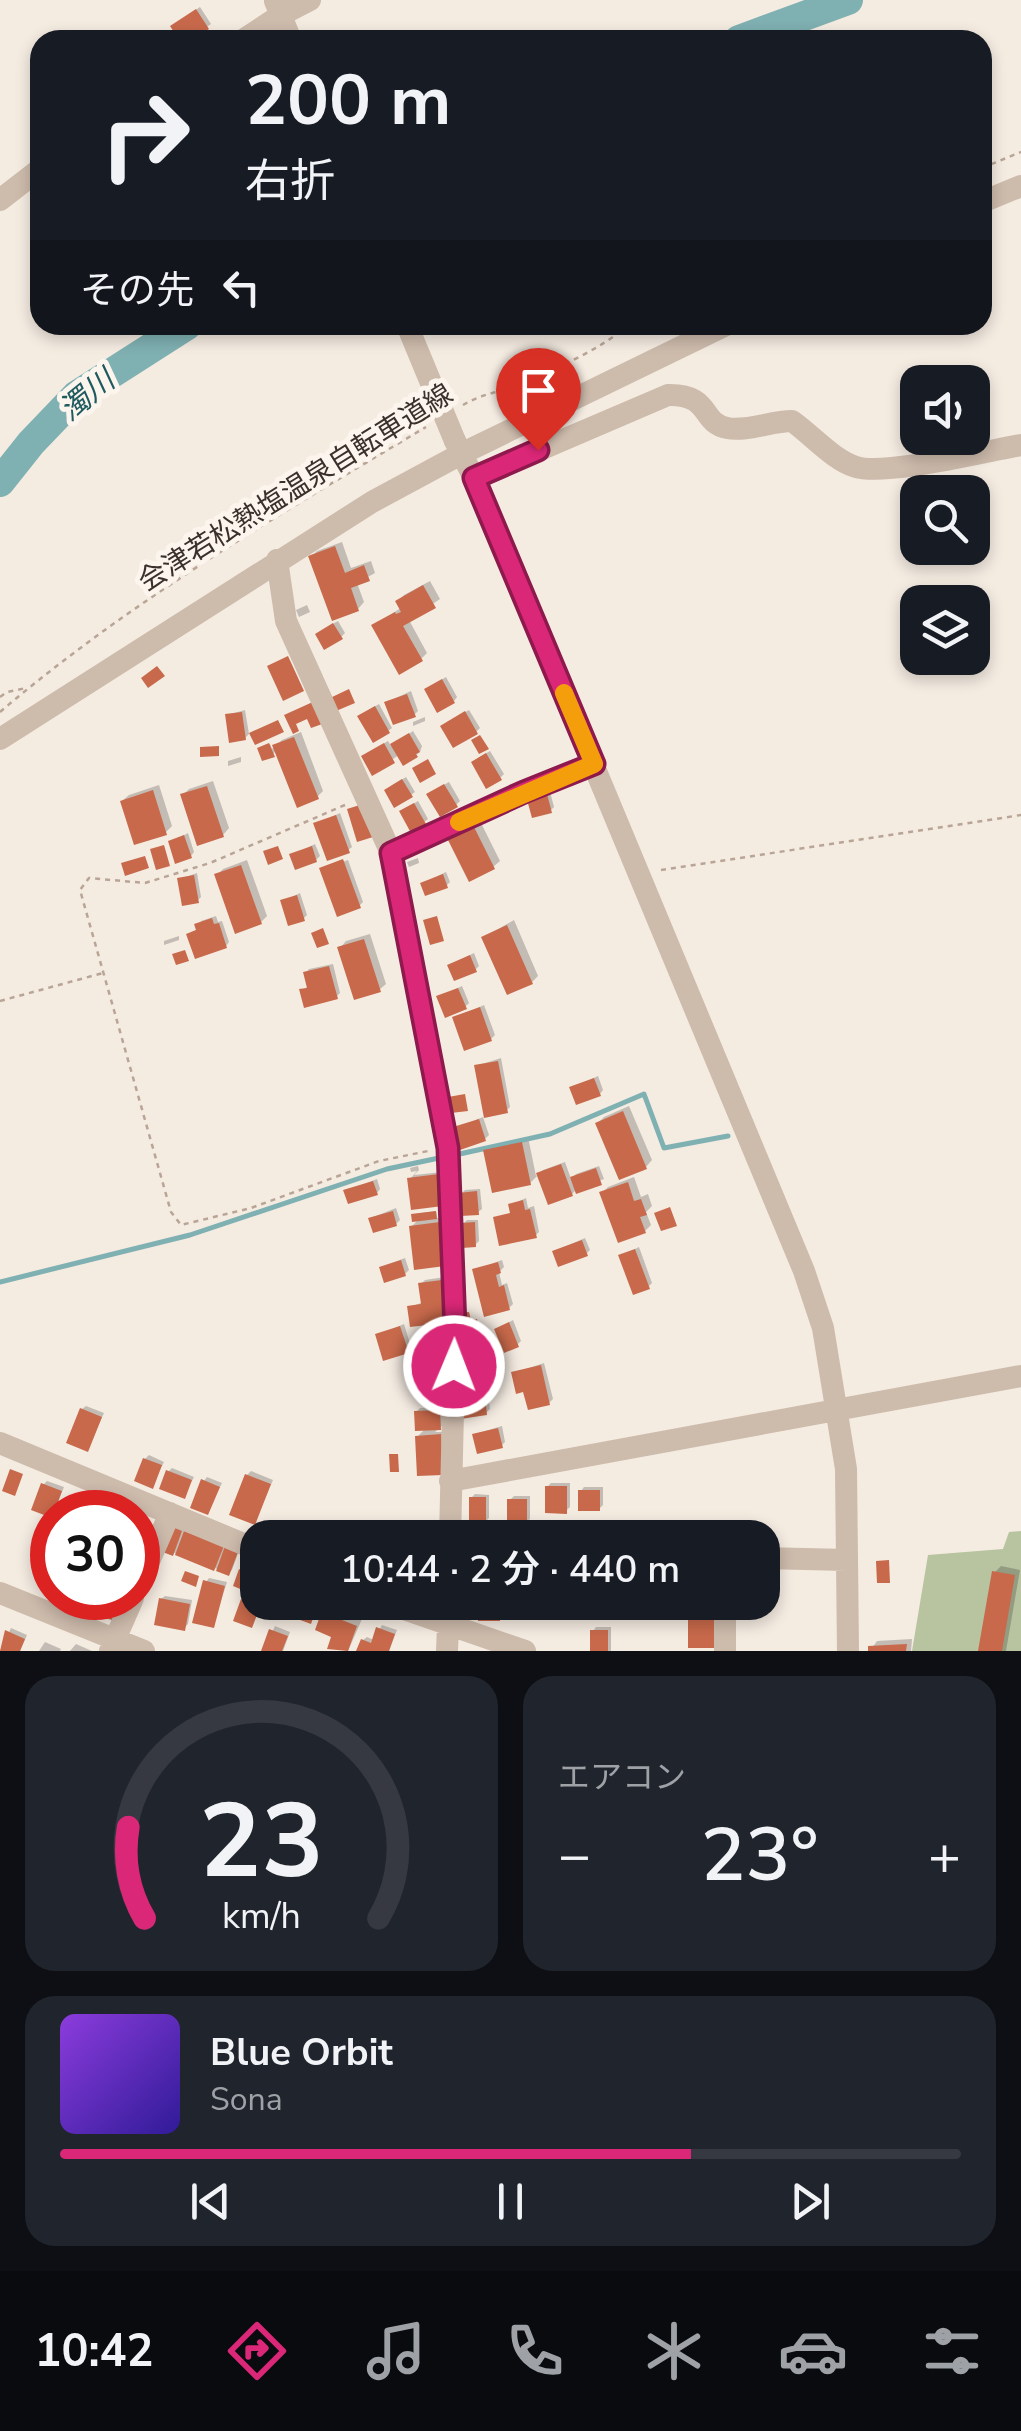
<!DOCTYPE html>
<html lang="ja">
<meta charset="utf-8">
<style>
:root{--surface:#171b24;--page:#20242c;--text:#f1f3f6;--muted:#9ea1a6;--line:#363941;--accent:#db2777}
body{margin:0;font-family:"Nunito Sans","Noto Sans JP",sans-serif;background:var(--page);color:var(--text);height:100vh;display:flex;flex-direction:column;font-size:38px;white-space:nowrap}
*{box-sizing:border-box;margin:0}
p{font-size:32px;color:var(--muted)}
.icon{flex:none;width:55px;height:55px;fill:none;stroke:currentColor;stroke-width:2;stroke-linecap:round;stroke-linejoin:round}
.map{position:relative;height:1651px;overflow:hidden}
.details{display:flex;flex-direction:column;gap:25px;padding:25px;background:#0d0f14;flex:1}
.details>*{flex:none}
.guide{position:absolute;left:30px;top:30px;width:962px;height:305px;border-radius:30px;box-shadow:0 5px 15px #0003;background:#171b24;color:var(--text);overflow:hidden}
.controls{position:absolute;left:900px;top:365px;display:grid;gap:20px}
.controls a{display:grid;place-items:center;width:90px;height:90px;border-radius:20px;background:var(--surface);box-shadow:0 5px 15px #0003;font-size:50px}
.speed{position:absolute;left:30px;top:1490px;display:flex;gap:20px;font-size:50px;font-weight:700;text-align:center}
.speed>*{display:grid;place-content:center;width:130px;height:130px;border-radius:50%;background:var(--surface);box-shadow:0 5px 15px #0003;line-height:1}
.speed .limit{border:15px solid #d22;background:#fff;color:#111}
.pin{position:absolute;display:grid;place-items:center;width:85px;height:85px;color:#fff;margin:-102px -42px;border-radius:50% 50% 50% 0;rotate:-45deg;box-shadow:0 0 10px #0007}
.pin .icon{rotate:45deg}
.me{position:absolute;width:110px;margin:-55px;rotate:1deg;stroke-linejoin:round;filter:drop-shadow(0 0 8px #0008)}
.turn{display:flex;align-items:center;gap:35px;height:210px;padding:0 50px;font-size:45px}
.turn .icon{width:130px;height:130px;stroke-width:2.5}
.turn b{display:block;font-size:70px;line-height:85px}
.then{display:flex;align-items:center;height:95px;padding:0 50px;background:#0003;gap:20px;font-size:38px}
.big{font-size:75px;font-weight:600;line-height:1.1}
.details .widget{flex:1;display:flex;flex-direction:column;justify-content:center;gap:15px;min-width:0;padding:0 35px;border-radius:30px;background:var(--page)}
.details .dial{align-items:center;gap:0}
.dial svg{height:260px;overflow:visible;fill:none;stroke:var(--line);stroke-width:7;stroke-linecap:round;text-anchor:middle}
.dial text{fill:var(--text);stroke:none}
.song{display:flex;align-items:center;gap:30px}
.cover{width:120px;height:120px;border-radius:15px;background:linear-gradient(135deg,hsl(270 70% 55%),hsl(250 70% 35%))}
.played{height:10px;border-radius:5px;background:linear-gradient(90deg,var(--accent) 70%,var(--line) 70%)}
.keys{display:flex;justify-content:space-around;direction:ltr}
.heat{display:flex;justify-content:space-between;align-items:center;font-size:55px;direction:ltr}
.details .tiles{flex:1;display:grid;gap:25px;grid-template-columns:1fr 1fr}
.widget:last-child{grid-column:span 2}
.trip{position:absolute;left:240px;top:1520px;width:540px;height:100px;border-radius:30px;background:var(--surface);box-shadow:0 5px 15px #0003;font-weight:600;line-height:100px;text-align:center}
.tab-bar{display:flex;height:160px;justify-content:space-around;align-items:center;background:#090b0e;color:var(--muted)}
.tab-bar .icon{width:70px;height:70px}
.tab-bar .active{color:var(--accent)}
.tab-bar b{font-size:45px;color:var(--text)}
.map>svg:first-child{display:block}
</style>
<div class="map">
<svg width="1021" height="1651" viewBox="0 0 1021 1651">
<rect width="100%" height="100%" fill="#f4ebe1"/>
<path fill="#b8c4a0" d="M1021 1531V1651H912L928 1555 1003 1549 1009 1532Z"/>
<path fill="#0003" d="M200 7 211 24 188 40H182L177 23Z
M342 542 351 568 371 561 375 573 357 583 364 602 358 609 311 557 317 551Z
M430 581 440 599 409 620 427 653 421 659 374 626 402 607 398 601 404 595Z
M307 605 310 612 299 617 296 610Z
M338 621 345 633 341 637 322 630Z
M446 677 457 697 454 701 431 686Z
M411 691 418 711 414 715 387 702Z
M379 704 392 728 388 731 364 713Z
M245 710 249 734 245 738 227 715Z
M469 710 480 728 476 732 447 722Z
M425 717V721L413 726V722Z
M413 731 422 746 420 752 416 755H399L373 772 367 753 388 741 391 746Z
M301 732 323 791 317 797 277 750 273 754 261 747 270 744 272 749 282 740Z
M490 751 504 774 500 778 478 758Z
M241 757V762L228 766V761Z
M406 777 415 792 411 795 391 786Z
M213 781 229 828 223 835 183 795 189 789Z
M449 782 460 801 456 805 433 791Z
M159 785 172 826 166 832 122 801 129 795Z
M549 788 554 807 550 811 528 797Z
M418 801 428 819 424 822 406 808Z
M340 813 352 847 348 850 316 824Z
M481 823 500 861 493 867 451 840Z
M188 833 194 852 191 856 171 842Z
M315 844 320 856 316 860 292 855Z
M418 858 419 863 409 867 407 862Z
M247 860 267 916 261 922 217 875 223 869Z
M348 860 363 902 359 906 323 869Z
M446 872 450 882 446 886 423 883Z
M197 873 201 897 197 901 180 879Z
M300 893 307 915 303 919 283 901Z
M216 916 218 922 222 921 229 942 226 946 189 934 198 929 201 921Z
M514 920 538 976 532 982 484 937Z
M370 934 386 984 379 990 340 948 346 941Z
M179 936V940L164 945V941Z
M474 953 479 966 475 970 450 965Z
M333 964 340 993 336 997 302 990 309 986 306 973 309 969Z
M462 986 469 1003 465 1007 439 997Z
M484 1005 495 1035 491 1039 455 1018Z
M501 1058 510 1107 506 1111 476 1066Z
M598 1076 603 1090 600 1094 572 1088Z
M629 1106 652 1160 646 1167 598 1123 604 1117Z
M483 1117 489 1135 485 1139 456 1128Z
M528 1137 536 1176 543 1170 565 1162 571 1179 576 1174 599 1166 604 1179 577 1189 572 1194 539 1174 530 1183 486 1151 492 1145Z
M418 1166 419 1170 414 1175 442 1172 445 1200 410 1179 417 1171 411 1172 410 1168Z
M634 1177 641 1197 648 1194 652 1206 646 1212 651 1225 645 1231 602 1193 608 1187Z
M377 1179 380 1189 377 1193 346 1191Z
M480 1189 482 1209 478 1212 461 1194 465 1190Z
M526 1198 528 1208 534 1206 539 1232 535 1236 523 1213 511 1205Z
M396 1208 400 1220 396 1224 371 1218Z
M436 1211 437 1218 445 1217 450 1257 411 1227 419 1219 415 1214Z
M467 1220H478L479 1241 475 1245 463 1224Z
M585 1238 590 1250 586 1254 555 1251Z
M639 1247 652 1283 648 1287 621 1256Z
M405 1258 409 1270 405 1274 381 1267Z
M502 1260 504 1267 499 1272 502 1285 507 1283 513 1304 509 1308 475 1270Z
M445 1277 449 1307H409L424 1302 421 1284 425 1280Z
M513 1320 521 1341 518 1344 497 1329Z
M404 1324 411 1347 407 1351 378 1335Z
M479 1337 482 1346 474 1350 472 1340Z
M446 1357 449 1388 416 1363 419 1360Z
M544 1363 553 1399 549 1403 513 1373Z
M488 1392 490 1409 486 1413 462 1416 464 1395Z
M86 1406 104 1413 88 1449 82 1409Z
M443 1407 444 1424 435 1432H444L446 1468 417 1437 426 1428 416 1412 420 1408Z
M502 1426 505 1442 502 1445 475 1434Z
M149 1455 164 1462 152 1486 145 1459Z
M172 1468 194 1477 184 1496 168 1472Z
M251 1471 273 1480 255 1522 247 1475Z
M207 1477 222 1483 207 1512 204 1481Z
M47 1481 64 1487 54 1512 43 1485Z
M551 1483H570V1507L566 1511 547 1487Z
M584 1487H603V1505L599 1509 581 1491Z
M475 1494 489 1495V1518L485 1522 471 1498Z
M514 1496H530V1519L526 1522 510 1500Z
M120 1505 137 1511V1512H115Z
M175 1524 240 1548 232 1570 228 1573 164 1549Z
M245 1566 258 1571 255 1592 241 1570Z
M1001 1566 1020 1570 1006 1651H981L995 1572Z
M38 1573 48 1578 45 1584 34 1579Z
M209 1578 227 1582 213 1626 206 1582Z
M165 1596 192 1600 188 1624 184 1628 161 1599Z
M247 1597 262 1603 252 1625 243 1601Z
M328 1602H351L347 1613 362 1619 348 1651 330 1647 335 1635Z
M382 1625 397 1630 389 1651H359L363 1640 367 1637 374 1640Z
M275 1626 290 1632 283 1651H263Z
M596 1627H611V1651H592L593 1631Z
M11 1628 27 1635 20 1651H0Z
M912 1639 911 1651H870L877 1641Z
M45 1642 61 1649 60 1651H39Z
M76 1644 92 1651H70Z"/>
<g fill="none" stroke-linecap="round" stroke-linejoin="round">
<path stroke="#7fb0b2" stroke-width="5" d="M455 1155 550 1134 644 1094 664 1148 728 1136
M0 1282 190 1235 387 1169 439 1158"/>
<path stroke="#7fb0b2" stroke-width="30" d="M739 40 848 0
M0 482 31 443 76 396 187 325"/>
</g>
<path fill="#c8694b" d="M196 9 209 29 193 40H179L170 26Z
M335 546 345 573 364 565 370 581 351 588 359 611 332 621 308 556Z
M423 585 436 608 403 626 423 661 399 675 371 625 395 612 396 614 401 612 395 601Z
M333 623 343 639 324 650 315 634Z
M288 656 304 691 283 701 267 666Z
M157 666 165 676 148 688 141 678Z
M442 679 455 703 437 713 424 689Z
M349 689 355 703 336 711 330 698Z
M407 694 416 717 393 725 384 702Z
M315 701 325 723 311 728 307 719 296 724 299 731 293 734 284 715Z
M375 706 390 733 373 743 357 716Z
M465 711 478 734 453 748 440 726Z
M242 712 246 740 229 743 225 714Z
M278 720 284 732 255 745 249 733Z
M409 733 420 752 416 754 418 757 403 766 390 744Z
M480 735 489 749 479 754 471 740Z
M294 737 319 799 297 808 272 745Z
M269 743 275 757 262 761 257 748Z
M384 743 395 763 372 776 361 756Z
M219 746V756L200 757V747Z
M486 753 502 780 486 789 471 762Z
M428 759 436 774 420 783 412 768Z
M402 779 413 797 394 808 384 790Z
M444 784 458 807 440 817 426 794Z
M207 786 224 837 197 846 180 794Z
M153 790 167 835 134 845 120 801Z
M546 790 552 813 532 818 526 796Z
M414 803 426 824 411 833 399 811Z
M363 804 373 837 357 842 347 809Z
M336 815 350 853 327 861 313 823Z
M474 827 495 869 469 882 448 840Z
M184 835 192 858 175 864 168 841Z
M164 845 170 866 156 870 150 849Z
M278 846 283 859 268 865 263 851Z
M312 846 317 862 295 870 289 854Z
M145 856 149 868 125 876 121 863Z
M343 859 361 908 337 917 319 868Z
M241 865 262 924 235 934 214 874Z
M443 874 448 888 425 896 420 883Z
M194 875 199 903 182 906 177 878Z
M297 895 305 921 288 926 280 900Z
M437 916 444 941 430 945 423 920Z
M212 918 214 924 219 923 227 948 195 959 186 934 196 930 194 924Z
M507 925 533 984 507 995 481 937Z
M323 928 329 944 317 948 311 933Z
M364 939 381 992 354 1000 337 947Z
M185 950 189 961 176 965 172 954Z
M470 955 477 972 454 981 447 965Z
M329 966 338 999 304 1008 299 989 307 988 303 972Z
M458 988 467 1009 445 1018 436 996Z
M480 1007 492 1041 464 1051 452 1017Z
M498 1061 508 1113 484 1118 474 1065Z
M594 1078 601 1096 576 1105 569 1087Z
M465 1094 468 1111 451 1113 448 1097Z
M623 1111 647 1169 619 1180 595 1123Z
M479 1119 486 1141 460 1150 453 1127Z
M522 1142 531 1185 492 1193 483 1150Z
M561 1164 573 1196 548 1205 536 1173Z
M596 1168 602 1185 576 1194 570 1177Z
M439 1174 443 1206 411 1210 407 1178Z
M373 1181 378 1195 348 1204 343 1190Z
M628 1182 634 1201 641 1199 647 1215 640 1217 646 1233 618 1243 599 1192Z
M477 1191 479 1215 460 1216 458 1193Z
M523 1200 525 1210 530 1209 537 1238 499 1246 493 1217 510 1213 508 1204Z
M670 1207 677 1226 661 1231 654 1213Z
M393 1211 397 1226 373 1233 368 1218Z
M436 1211 437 1219 412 1222 411 1214Z
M440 1222 445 1266 414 1270 409 1226Z
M475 1222 476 1247 462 1248 461 1223Z
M582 1240 588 1256 558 1267 552 1251Z
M635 1249 650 1289 633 1295 618 1255Z
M401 1260 406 1276 384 1283 379 1267Z
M498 1262 501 1273 496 1275 499 1287 504 1285 510 1310 484 1317 472 1269Z
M442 1280 445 1323 410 1327 407 1306 421 1304 418 1283Z
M469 1312 471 1320 477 1319 480 1333 464 1336 460 1313Z
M509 1322 519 1347 504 1353 494 1329Z
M400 1326 409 1353 383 1361 375 1334Z
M448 1327 451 1347 423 1350 420 1331Z
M443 1360 447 1395 417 1397 413 1362Z
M541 1365 550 1405 528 1410 523 1392 516 1394 511 1372Z
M499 1369 502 1380 487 1383 485 1372Z
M481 1374 482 1389H460L459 1375Z
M485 1395 487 1415 460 1419 457 1398Z
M80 1408 102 1417 88 1452 66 1443Z
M440 1410 441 1430 415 1431 414 1411Z
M498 1428 503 1448 477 1454 472 1434Z
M441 1434 443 1475 417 1476 415 1436Z
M389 1454H398L399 1472H390Z
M143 1458 162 1465 153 1489 134 1481Z
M10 1469 23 1474 15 1496 2 1491Z
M166 1470 192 1480 185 1499 159 1489Z
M245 1474 271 1484 255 1525 229 1515Z
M201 1479 220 1487 208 1515 190 1508Z
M41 1483 62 1491 52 1518 31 1510Z
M545 1486H567V1514L545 1513Z
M578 1490H600V1511H578Z
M469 1497H486V1525H469Z
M507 1499H527V1525H507Z
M170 1526 182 1531 173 1556 160 1551Z
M184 1531 224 1546 214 1571 175 1555Z
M225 1546 238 1552 229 1576 216 1571Z
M889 1560 890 1583H877L876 1561Z
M239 1569 258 1576 255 1595 233 1586Z
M185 1571 199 1576 196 1587 181 1581Z
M992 1571 1015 1575 1002 1651H978Z
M203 1580 225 1586 214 1628 192 1623Z
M159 1598 190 1604 185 1631 154 1625Z
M241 1599 260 1607 252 1628 233 1621Z
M106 1601 120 1605 115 1621 102 1617Z
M297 1602 318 1604 311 1624 292 1617Z
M325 1602 348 1604 342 1620 357 1626 348 1651 327 1649 331 1637 315 1630Z
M478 1602H500V1621H478Z
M583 1602H613V1613H583Z
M638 1602H662L661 1612H638Z
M688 1602H714V1648H688Z
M376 1627 395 1634 389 1651H356L361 1639 371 1643Z
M269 1629 288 1636 282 1651H261Z
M5 1630 25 1639 20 1651H0Z
M590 1630H608V1651H590Z
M907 1644 906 1651H868V1646Z"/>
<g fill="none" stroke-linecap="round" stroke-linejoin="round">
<path stroke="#b9a596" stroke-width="2.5" stroke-dasharray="5 5" stroke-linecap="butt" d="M982 168 1021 152
M463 405C483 393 502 392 523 383 557 368 600 350 628 325
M0 697 7 692 26 688
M0 712C130 601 280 514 426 427
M345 805 210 863 145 883 89 878 80 890 171 1212 181 1225 251 1208 379 1161 428 1151
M661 870 1021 815
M0 1001 103 973"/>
<path stroke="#cdbbac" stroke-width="22" d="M275 1 291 40
M243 40 281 15 310 0
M0 200 40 169
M982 202 1021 186
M455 441 474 478 804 1271 823 1328 846 1469 848 1651
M474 478 668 395C712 394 700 423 727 428 747 432 771 421 792 421 812 435 833 460 856 467 886 476 986 451 1021 445
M277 560 286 621 391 853 448 1148 455 1328 450 1538
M0 739 372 502 461 454 726 325
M391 853 524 791 594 764
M0 1443 258 1550
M450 1481 1021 1376
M762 1558 847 1560
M138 1587 170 1513
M0 1593 144 1651
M384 1602 525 1651
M725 1602V1651
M110 1651 133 1598
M447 1651 449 1602"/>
<path stroke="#cdbbac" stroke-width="22" d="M407 325 455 441"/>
</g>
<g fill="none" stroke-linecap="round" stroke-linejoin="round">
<g stroke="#8e194d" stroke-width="25">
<path id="route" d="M454 1366 455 1328 448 1148 391 853 524 792 594 764 474 478 538 450"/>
</g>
<use href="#route" stroke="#db2777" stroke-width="18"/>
<path stroke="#f59e0b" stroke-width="18" d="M459 822 594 764 564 693"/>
</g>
<g text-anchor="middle" stroke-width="10" stroke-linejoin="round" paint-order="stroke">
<g font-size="28" fill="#3b302b" stroke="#fbf5ee">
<text transform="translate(295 487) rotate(-32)" y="10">会津若松熱塩温泉自転車道線</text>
</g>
<g font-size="30" font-style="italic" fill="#1f5a5e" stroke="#fbf5ee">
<text transform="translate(87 395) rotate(-39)" y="10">濁川</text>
</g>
</g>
</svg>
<div class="controls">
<a><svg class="icon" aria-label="sound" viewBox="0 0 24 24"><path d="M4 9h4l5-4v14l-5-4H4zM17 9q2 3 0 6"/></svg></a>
<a><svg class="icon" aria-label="search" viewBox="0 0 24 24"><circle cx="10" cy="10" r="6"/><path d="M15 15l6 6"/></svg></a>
<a><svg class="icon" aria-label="layers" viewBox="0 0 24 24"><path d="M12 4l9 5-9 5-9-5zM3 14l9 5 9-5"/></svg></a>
</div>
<div class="speed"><div class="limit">30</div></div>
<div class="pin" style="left:538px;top:450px;background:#d93025"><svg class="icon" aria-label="arrive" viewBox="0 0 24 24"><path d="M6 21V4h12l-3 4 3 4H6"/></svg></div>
<svg class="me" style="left:454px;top:1366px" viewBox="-20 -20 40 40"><circle r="17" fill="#db2777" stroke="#fff" stroke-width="3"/><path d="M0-11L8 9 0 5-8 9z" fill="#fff"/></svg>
<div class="trip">10:44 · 2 分 · 440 m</div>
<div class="guide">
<div class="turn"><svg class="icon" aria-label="right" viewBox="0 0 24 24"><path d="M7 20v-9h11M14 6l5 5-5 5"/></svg><div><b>200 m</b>右折</div></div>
<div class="then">その先<svg class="icon" aria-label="left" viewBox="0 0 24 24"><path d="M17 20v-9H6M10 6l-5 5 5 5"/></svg></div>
</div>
</div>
<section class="details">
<div class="tiles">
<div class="widget dial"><svg viewBox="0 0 100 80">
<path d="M14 69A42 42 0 1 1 86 69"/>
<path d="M14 69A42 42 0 0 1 9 41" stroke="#db2777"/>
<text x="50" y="56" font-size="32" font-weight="700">23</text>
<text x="50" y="72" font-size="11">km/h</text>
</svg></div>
<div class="widget"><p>エアコン</p>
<div class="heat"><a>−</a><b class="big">23°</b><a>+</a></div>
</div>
<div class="widget">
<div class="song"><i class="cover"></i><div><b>Blue Orbit</b><p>Sona</p></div></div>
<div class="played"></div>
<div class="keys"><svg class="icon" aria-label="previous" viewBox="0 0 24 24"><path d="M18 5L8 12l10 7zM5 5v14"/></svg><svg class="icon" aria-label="pause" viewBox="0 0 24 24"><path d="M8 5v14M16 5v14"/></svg><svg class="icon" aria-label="next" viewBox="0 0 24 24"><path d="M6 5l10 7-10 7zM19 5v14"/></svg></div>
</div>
</div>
</section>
<nav class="tab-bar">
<b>10:42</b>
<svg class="icon active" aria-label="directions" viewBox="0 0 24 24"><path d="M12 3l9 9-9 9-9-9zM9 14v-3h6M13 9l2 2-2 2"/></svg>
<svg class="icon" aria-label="music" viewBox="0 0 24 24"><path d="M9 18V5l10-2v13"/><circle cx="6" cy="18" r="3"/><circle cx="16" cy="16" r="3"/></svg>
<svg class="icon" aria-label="phone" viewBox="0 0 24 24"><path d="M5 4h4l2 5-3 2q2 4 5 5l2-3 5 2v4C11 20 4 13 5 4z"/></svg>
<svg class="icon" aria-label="climate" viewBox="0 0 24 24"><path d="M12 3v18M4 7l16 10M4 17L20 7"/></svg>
<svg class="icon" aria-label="car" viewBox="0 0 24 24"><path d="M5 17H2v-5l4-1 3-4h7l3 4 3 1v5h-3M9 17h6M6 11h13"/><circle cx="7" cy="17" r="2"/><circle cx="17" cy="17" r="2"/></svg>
<svg class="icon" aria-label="filters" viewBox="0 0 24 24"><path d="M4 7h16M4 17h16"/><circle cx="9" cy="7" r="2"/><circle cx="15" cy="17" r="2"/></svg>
</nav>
